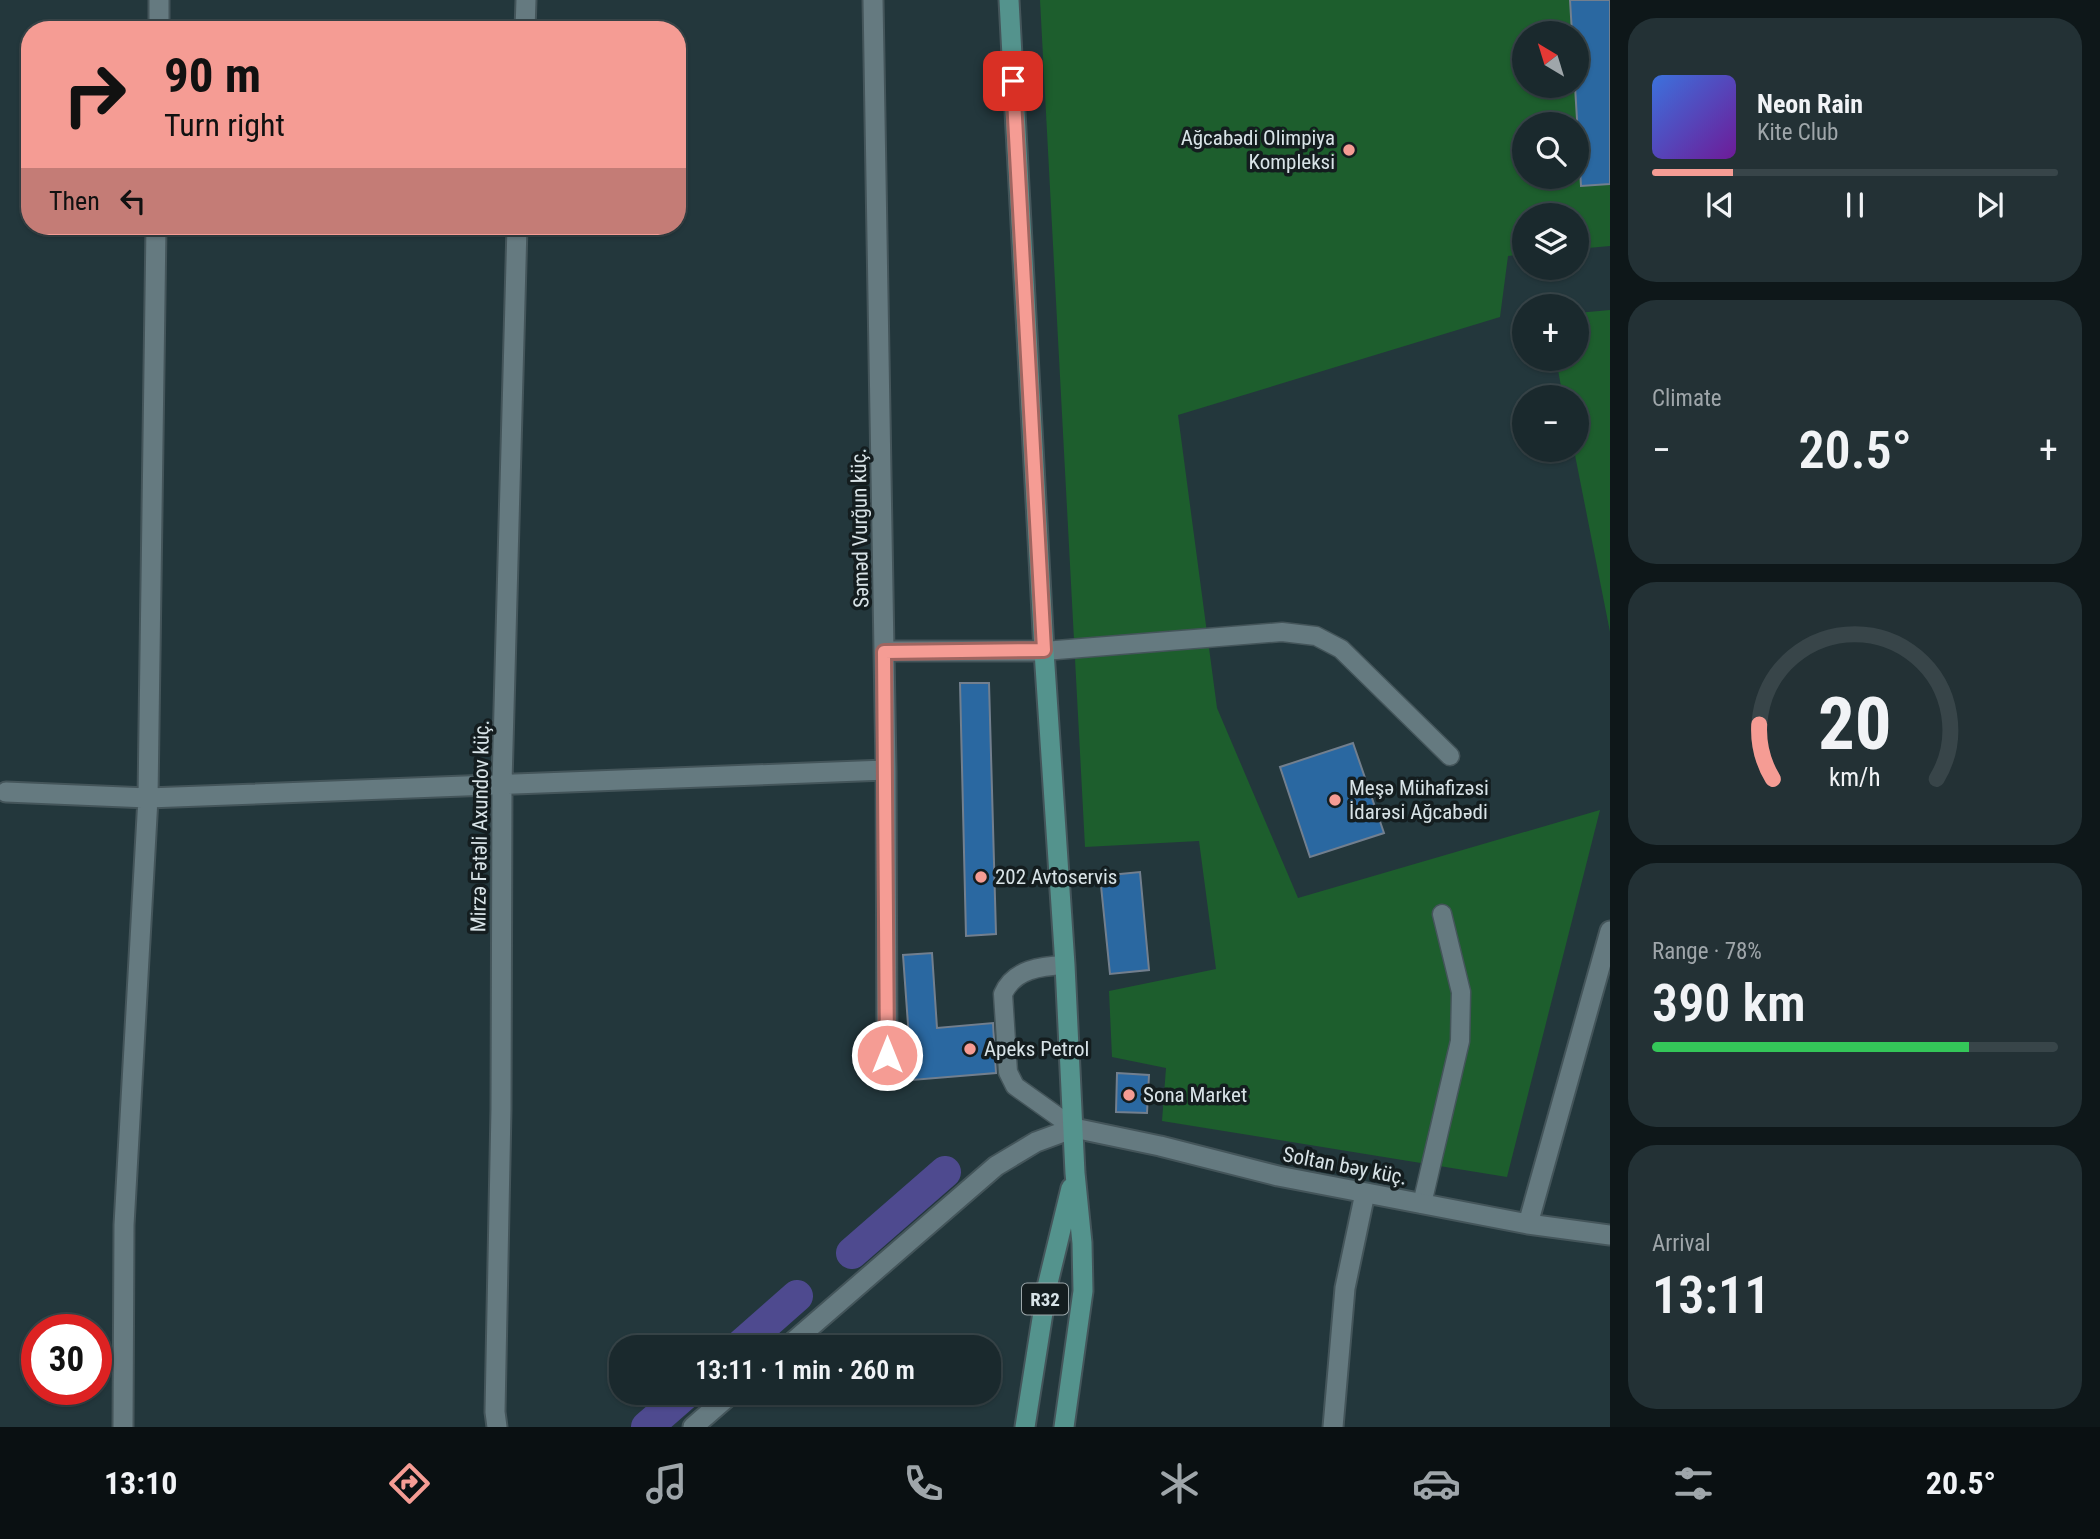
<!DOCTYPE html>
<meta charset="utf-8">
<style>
:root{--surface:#1a292d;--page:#233135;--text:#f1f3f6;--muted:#9fa6aa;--line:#384549;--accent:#f59c94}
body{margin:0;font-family:"Roboto Condensed",sans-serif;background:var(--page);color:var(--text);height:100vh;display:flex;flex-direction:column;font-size:26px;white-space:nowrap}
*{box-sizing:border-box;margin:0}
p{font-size:23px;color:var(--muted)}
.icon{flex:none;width:38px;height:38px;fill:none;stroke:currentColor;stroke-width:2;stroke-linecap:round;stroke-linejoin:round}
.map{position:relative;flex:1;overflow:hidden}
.details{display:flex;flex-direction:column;gap:18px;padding:18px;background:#0e1719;width:490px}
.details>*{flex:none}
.guide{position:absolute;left:21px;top:21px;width:665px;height:214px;border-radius:28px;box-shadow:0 2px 5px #0004,0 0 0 2px var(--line);background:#f59c94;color:#111;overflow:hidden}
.needle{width:46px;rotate:322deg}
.tools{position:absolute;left:1512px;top:21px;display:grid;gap:14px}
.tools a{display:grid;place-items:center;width:77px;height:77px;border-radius:50%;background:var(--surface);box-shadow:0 2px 5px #0004,0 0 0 2px var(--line);font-size:35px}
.speed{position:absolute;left:21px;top:1314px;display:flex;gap:14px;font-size:35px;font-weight:700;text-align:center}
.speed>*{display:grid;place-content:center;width:91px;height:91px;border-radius:50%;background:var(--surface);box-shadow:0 2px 5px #0004,0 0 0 2px var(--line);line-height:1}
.speed .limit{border:10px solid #d22;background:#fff;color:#111}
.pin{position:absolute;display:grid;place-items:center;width:60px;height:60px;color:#fff;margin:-30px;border-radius:14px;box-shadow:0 4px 10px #0006}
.me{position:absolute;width:77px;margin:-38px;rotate:0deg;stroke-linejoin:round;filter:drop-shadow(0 0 5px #0008)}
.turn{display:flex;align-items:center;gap:24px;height:147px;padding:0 28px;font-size:32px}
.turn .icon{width:91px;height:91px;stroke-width:2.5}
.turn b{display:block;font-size:49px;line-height:60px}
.then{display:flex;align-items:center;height:66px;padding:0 28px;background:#0003;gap:14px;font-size:26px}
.big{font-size:52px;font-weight:600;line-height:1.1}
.details .widget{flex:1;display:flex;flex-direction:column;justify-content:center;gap:10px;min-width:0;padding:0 24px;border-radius:28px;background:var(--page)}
.details .dial{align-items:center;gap:0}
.dial svg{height:182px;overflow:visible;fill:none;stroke:var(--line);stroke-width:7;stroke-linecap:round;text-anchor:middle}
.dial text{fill:var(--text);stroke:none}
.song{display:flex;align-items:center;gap:21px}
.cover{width:84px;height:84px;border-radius:10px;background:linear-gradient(135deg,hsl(220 70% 55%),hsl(280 70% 35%))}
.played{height:7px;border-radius:4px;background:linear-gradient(90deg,var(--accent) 20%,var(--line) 20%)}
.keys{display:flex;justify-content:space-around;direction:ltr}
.heat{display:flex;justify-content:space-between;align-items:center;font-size:38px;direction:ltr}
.charge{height:10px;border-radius:5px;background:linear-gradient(90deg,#34c759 78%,var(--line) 0)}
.trip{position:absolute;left:609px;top:1335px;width:392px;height:70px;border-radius:28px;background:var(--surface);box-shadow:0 2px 5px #0004,0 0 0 2px var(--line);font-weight:600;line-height:70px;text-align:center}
.menu{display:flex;height:112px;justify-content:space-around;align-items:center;background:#0a1012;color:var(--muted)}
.menu .icon{width:49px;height:49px}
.menu .active{color:var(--accent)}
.menu b{font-size:32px;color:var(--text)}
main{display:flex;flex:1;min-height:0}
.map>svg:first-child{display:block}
</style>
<main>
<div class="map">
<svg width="1610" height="1427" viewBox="0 0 1610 1427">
<rect width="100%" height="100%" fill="#23373c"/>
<path fill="#1d5e2d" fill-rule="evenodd" d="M1040 0H1610V246L1577 249V215H1524V254L1508 256 1500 317 1178 415 1217 708 1298 898 1600 810 1507 1177 1162 1121 1166 1068 1112 1057 1109 991 1216 969 1199 841 1085 847ZM1524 33H1577V86H1524ZM1524 124H1577V177H1524Z
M1610 310V632L1574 450H1577V397H1563L1556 359H1577V313Z"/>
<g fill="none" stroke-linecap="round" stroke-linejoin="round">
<path stroke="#4e4a8f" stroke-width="32" d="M852 1253 945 1172
M738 1348 797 1296
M647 1427 686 1393"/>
</g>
<path fill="#2a68a1" stroke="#727f8e" stroke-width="2" d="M1570 0H1610V184L1581 186 1575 86H1577V33H1572Z
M960 683H989L996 934 966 936Z
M1353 743 1384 833 1310 857 1280 767Z
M1140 872 1149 970 1110 974 1100 876Z
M932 953 937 1028 993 1023 996 1073 912 1080 903 955Z
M1117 1073 1149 1075 1147 1113 1116 1112Z"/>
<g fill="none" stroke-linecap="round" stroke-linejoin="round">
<g stroke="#44555a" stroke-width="21">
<path id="service" d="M1044 651 1282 632 1316 636 1341 649 1450 756
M1065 965C1041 966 1014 969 1003 994L1008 1072 1015 1086 1074 1128
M1422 1204 1460 1041 1461 992 1442 914"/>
</g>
<g stroke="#44555a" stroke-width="23">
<path id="minor" d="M873 0 886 770 887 1055
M159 30V0
M525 30 526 0
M885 651H1044
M6 792 148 798 886 770
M1528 1224 1610 931
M786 1348 996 1166 1036 1142 1074 1128 1160 1146 1278 1176 1528 1224 1610 1235
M123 1427 124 1225 148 798 156 226
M497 1427 495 1412 501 1109 502 783 517 226
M693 1427 732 1393
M1333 1427 1345 1288 1365 1193"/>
</g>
<g stroke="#44555a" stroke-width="23">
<path id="primary" d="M1009 0 1044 651 1065 965 1075 1173 1082 1243 1083 1291 1064 1427
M1025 1427 1047 1287 1071 1188"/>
</g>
<use href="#service" stroke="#657a80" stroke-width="18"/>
<use href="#minor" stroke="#657a80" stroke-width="19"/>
<use href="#primary" stroke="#54938d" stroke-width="19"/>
</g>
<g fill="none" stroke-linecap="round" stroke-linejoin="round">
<g stroke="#9f6560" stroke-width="18">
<path id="route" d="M887 1055 884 652 1044 650 1013 81"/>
</g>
<use href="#route" stroke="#f59c94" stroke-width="12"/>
</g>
<g fill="#f59c94" stroke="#141d1f" stroke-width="2.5">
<circle cx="1349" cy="150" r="7"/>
<circle cx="1335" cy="800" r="7"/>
<circle cx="981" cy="877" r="7"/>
<circle cx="970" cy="1049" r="7"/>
<circle cx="1129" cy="1095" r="7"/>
</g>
<g text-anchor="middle" stroke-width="7" stroke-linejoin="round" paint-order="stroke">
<rect fill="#141d1f" stroke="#9da8ab" stroke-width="2" x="1022" y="1283.5" width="46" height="31" rx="5"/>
<g font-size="19" font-weight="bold" fill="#d8e3e7">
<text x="1045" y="1306">R32</text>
</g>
<g font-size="21" fill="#d8e3e7" stroke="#141d1f" text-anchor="start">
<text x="1335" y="145" text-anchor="end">Ağcabədi Olimpiya<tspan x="1335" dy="24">Kompleksi</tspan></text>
<text x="1349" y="795">Meşə Mühafizəsi<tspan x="1349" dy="24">İdarəsi Ağcabədi</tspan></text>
<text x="995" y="884">202 Avtoservis</text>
<text x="984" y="1056">Apeks Petrol</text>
<text x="1143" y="1102">Sona Market</text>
</g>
<g font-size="21" fill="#d8e3e7" stroke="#141d1f">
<text transform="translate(860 528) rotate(-91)" y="7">Səməd Vurğun küç.</text>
<text transform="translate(480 826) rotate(-89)" y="7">Mirzə Fətəli Axundov küç.</text>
<text transform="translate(1345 1166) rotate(11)" y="7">Soltan bəy küç.</text>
</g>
</g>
</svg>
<div class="tools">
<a><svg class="needle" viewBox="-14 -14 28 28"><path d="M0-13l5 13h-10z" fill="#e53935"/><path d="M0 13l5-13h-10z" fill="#9fa6aa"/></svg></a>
<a><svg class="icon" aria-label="search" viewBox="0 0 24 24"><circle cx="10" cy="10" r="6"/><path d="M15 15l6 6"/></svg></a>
<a><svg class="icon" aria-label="layers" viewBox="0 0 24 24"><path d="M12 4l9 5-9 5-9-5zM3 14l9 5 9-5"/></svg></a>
<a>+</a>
<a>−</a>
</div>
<div class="speed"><div class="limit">30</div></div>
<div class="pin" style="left:1013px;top:81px;background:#d93025"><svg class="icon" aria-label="arrive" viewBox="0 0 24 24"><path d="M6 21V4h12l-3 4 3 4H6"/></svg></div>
<svg class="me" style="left:887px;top:1055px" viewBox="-20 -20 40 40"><circle r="17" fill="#f59c94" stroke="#fff" stroke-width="3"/><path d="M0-11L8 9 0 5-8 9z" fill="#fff"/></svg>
<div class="trip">13:11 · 1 min · 260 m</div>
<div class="guide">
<div class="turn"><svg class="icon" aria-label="right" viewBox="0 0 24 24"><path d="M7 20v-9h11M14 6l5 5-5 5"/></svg><div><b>90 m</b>Turn right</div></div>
<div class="then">Then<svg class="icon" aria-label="left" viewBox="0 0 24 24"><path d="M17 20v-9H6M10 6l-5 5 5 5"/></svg></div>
</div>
</div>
<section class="details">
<div class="widget">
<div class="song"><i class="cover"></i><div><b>Neon Rain</b><p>Kite Club</p></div></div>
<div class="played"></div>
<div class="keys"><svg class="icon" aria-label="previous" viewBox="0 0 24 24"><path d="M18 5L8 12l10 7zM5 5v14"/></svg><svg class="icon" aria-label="pause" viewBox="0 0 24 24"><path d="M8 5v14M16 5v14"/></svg><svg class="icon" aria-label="next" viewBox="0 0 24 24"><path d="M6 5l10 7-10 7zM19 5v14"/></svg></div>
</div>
<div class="widget"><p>Climate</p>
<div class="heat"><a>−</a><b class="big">20.5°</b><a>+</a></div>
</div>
<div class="widget dial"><svg viewBox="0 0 100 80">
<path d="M14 69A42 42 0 1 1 86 69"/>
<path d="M14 69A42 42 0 0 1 8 45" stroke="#f59c94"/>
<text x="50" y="56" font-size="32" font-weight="700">20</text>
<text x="50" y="72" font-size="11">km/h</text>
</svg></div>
<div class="widget"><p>Range · 78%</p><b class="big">390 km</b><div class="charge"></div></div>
<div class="widget"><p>Arrival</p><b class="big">13:11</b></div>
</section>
</main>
<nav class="menu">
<b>13:10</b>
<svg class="icon active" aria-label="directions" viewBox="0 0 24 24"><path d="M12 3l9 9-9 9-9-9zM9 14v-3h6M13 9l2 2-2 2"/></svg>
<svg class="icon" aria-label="music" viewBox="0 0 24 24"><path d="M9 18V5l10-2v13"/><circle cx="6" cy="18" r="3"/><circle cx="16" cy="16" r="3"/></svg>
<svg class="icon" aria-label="phone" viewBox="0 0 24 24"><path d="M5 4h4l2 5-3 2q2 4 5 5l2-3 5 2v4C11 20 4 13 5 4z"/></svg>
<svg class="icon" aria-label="climate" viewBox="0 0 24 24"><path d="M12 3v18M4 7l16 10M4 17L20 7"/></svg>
<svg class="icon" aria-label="car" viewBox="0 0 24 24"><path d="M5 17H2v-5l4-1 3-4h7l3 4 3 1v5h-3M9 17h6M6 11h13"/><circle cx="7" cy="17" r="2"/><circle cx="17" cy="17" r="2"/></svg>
<svg class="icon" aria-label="filters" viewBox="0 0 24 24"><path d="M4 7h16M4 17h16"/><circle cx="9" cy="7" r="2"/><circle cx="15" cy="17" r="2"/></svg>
<b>20.5°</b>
</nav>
